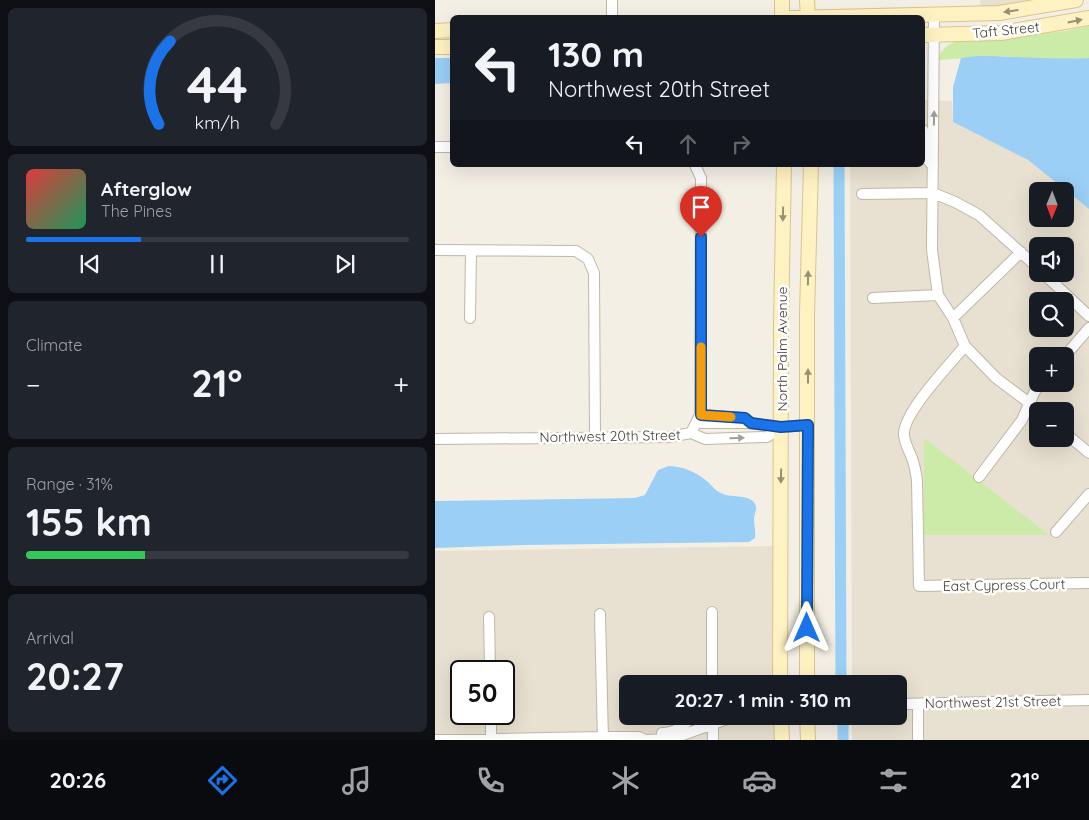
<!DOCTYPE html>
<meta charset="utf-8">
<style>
:root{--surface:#171b24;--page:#20242c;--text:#f1f3f6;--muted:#9ea1a6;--line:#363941;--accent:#1a73e8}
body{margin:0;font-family:Quicksand,sans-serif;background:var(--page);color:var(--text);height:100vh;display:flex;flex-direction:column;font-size:19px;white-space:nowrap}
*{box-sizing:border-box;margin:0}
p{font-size:16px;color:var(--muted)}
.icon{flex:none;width:28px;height:28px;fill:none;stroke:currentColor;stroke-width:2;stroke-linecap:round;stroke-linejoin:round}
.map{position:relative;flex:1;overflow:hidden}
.details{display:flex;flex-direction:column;gap:8px;padding:8px;background:#0d0f14;width:435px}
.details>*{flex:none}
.guide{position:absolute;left:15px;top:15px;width:475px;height:152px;border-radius:8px;box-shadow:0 5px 20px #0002;background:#171b24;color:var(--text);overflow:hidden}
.needle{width:32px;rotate:181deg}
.fabs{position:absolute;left:594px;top:182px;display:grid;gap:10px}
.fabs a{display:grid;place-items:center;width:45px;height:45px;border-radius:8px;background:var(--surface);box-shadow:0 5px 20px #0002;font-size:25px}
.speed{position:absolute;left:15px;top:660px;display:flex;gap:10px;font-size:25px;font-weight:700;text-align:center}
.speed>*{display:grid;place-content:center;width:65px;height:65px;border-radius:50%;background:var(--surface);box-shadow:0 5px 20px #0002;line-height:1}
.speed .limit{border:2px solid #111;border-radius:8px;background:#fff;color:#111}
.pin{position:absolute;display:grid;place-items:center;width:42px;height:42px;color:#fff;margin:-51px -21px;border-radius:50% 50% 50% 0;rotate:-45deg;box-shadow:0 0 5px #0007}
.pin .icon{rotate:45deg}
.me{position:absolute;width:55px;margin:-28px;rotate:0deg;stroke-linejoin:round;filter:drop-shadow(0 0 4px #0008)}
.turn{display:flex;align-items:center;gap:18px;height:105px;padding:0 15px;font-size:22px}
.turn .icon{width:65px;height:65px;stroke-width:2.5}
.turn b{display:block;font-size:35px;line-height:42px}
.lanes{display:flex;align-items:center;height:48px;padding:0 15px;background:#0003;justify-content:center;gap:25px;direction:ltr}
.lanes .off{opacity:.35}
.big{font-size:38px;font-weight:700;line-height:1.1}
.details .card{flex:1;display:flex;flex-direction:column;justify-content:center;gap:8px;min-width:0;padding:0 18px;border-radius:8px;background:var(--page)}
.details .dial{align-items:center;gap:0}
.dial svg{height:130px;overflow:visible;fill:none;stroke:var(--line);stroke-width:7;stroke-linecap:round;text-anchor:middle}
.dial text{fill:var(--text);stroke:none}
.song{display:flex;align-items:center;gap:15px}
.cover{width:60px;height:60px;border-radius:8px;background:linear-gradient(135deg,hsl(0 70% 55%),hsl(150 70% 35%))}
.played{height:5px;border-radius:2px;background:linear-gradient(90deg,var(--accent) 30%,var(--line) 30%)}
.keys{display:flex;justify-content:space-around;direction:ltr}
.heat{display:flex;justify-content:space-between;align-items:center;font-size:28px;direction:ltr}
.charge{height:8px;border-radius:4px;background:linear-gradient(90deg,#34c759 31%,var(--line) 0)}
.trip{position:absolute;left:184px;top:675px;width:288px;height:50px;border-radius:8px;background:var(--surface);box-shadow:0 5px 20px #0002;font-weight:700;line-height:50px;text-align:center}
.dock{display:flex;height:80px;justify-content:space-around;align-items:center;background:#090b0e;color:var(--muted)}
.dock .icon{width:35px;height:35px}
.dock .active{color:var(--accent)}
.dock b{font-size:22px;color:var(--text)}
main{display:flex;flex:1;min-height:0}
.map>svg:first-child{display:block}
</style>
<main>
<section class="details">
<div class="card dial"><svg viewBox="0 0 100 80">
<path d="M14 69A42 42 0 1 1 86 69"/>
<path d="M14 69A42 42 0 0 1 21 18" stroke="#1a73e8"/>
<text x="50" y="56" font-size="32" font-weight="700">44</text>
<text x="50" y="72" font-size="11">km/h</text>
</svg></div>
<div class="card">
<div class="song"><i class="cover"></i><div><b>Afterglow</b><p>The Pines</p></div></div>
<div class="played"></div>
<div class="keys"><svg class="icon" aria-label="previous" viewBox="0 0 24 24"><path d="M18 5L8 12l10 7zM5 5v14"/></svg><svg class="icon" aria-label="pause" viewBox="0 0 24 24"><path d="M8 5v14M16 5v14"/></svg><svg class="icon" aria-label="next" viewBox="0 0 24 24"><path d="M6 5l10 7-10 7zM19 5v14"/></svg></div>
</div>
<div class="card"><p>Climate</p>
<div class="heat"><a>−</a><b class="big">21°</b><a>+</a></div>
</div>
<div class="card"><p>Range · 31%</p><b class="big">155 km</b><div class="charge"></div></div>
<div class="card"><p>Arrival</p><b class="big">20:27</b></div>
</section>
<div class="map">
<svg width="654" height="740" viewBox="0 0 654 740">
<rect width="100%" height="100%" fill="#f3efe4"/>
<path fill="#e8e1d1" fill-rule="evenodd" d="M545 0H641L546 13Z
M488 100 517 101 518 122 593 160 654 209V740H417V716H462V684H417L415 165H488ZM602 191H630V219H602ZM602 246H630V274H602ZM602 301H630V329H602ZM602 356H630V384H602ZM602 411H630V439H602Z
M345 546 347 684H192V716H348V740H0V551ZM26 671H69V714H26Z"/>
<path fill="#cceba9" d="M654 26V58L620 60 565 56 503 60C506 50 510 46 520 42L630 31Z
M489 438 614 535H489Z"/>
<path fill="#9bcff6" d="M542 56C580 56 616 60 654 58V209L593 160 518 122V87L526 58Z
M17 58V83L0 84V58Z
M234 466C250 467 261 472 273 482 278 487 282 492 288 494 297 498 315 494 320 504 323 509 319 514 319 519 319 525 321 531 320 538L314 542 89 545 0 548V501L200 498 210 495 223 470Z"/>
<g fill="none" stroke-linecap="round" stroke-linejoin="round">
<path stroke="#9bcff6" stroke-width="11" d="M404 165 406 684
M408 720V740"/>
<g stroke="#bfb7a6" stroke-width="12">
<path id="street" d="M499 15 497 250 503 295 518 318 530 346 561 378 605 411
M177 18V0
M488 130 492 159 498 166
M0 147H18
M427 194 498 193 520 202 544 215 602 267
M0 250 141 251 153 259 159 273 160 437
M609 274 654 316
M438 298 503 295
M35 318 36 251
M518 318 586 252
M530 346C515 364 467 414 469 435 470 445 475 452 478 461 480 467 481 474 482 480L484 586 654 583
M630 356 654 328
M265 415 304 418
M262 423H312L346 427 373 425
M256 433 265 415 266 178 260 165
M630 433 654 453
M0 439 234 437 256 433 270 439 332 437 346 427
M544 477 587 420 600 391 606 384
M621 532 654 494
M277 612V684
M165 614 168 740
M54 617 55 671
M462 704 654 700
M483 704V740
M56 714V740
M227 733C240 733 249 726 258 716
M0 740 168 737H204L210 740 231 739 242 737 292 719 334 716
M278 740V719"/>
</g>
<g stroke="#d7c590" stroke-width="16">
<path id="secondary" d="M347 0V18
M372 0 373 18
M356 18 564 13 641 0
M0 31 18 30
M488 35 566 33 654 18
M0 47H18
M345 684 346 324 349 165
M372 684V314L376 165
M346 716 347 740
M372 716 373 740"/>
</g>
<use href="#street" stroke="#fff" stroke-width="10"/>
<use href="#secondary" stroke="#fff2c2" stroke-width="14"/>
</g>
<defs><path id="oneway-solid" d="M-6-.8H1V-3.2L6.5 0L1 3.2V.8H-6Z" transform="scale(1.25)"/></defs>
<g fill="#999073">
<use href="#oneway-solid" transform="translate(576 11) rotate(172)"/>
<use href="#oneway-solid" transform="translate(640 21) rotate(-12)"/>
<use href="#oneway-solid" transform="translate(348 214) rotate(91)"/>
<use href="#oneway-solid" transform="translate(373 278) rotate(-89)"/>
<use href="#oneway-solid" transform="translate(373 376) rotate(-90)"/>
<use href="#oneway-solid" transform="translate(346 476) rotate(91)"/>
</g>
<g fill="#a29f99">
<use href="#oneway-solid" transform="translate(499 118) rotate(-89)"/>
<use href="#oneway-solid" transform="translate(302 438) rotate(-2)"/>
</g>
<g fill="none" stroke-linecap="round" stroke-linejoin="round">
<g stroke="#114b97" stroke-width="12">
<path id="route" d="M266 237V415L310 418 316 423 346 427 373 425 372 628"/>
</g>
<use href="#route" stroke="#1a73e8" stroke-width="9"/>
<path stroke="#f59e0b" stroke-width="9" d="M266 347V415L296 417"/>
</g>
<g text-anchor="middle" stroke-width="5" stroke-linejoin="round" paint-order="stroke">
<g font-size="14" fill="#463f33" stroke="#fff">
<text transform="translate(571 30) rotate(-6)" y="5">Taft Street</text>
<text transform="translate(347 349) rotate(-90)" y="5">North Palm Avenue</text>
<text transform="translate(175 436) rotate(-1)" y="5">Northwest 20th Street</text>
<text transform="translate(569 585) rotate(-1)" y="5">East Cypress Court</text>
<text transform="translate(558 702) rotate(-1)" y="5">Northwest 21st Street</text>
</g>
</g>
</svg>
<div class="fabs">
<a><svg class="needle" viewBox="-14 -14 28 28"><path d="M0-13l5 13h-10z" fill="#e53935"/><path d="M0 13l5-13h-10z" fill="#9ea1a6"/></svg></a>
<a><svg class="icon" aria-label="sound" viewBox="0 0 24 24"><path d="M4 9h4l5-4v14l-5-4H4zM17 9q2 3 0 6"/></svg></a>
<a><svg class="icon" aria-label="search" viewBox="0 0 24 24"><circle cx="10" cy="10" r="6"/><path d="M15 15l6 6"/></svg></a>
<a>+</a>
<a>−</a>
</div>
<div class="speed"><div class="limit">50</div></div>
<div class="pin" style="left:266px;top:237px;background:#d93025"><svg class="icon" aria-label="arrive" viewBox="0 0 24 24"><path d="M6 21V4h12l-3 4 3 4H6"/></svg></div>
<svg class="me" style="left:372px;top:628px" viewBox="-20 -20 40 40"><path d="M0-17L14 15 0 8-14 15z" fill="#1a73e8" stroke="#fff" stroke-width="4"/></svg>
<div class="trip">20:27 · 1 min · 310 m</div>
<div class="guide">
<div class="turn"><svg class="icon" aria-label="left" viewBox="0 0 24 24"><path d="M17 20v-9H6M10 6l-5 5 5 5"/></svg><div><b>130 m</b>Northwest 20th Street</div></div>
<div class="lanes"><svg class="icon" aria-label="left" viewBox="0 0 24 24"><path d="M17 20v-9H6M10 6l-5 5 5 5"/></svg><svg class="icon off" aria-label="ahead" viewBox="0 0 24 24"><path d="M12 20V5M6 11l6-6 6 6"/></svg><svg class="icon off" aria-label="right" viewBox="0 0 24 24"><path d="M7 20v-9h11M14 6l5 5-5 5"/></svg></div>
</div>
</div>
</main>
<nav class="dock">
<b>20:26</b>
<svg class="icon active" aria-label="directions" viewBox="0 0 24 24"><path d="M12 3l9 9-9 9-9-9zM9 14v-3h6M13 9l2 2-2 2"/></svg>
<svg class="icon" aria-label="music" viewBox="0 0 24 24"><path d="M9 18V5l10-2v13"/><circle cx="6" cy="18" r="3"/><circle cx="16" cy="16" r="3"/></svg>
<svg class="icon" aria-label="phone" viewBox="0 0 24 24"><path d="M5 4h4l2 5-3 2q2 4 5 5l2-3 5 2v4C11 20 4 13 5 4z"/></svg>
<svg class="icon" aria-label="climate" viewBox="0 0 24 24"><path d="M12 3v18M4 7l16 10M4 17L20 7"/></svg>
<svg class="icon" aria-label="car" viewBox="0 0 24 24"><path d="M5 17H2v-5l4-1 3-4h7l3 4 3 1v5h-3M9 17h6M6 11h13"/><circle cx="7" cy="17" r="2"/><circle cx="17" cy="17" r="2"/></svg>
<svg class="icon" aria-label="filters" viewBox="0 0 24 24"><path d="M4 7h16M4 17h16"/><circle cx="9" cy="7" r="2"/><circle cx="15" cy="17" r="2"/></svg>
<b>21°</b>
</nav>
